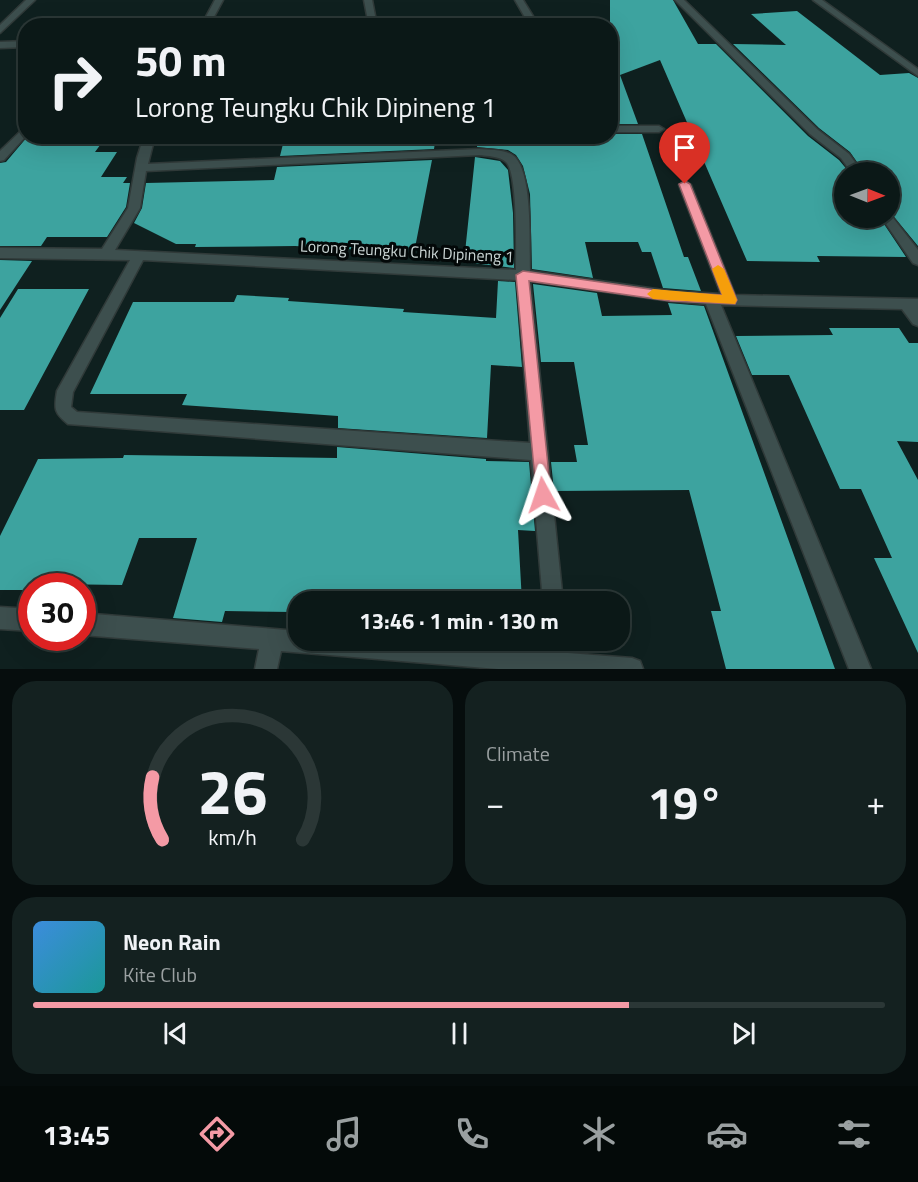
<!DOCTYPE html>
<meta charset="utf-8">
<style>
:root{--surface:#0b1817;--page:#142120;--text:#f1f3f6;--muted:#9aa0a1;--line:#2b3736;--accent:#f49aa5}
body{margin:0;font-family:"Titillium Web",sans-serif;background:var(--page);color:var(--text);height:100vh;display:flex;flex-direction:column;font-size:22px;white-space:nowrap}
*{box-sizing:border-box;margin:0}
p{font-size:20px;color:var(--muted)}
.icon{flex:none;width:33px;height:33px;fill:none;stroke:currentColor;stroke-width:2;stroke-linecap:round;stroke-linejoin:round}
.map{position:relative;height:669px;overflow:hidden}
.drawer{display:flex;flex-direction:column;gap:12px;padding:12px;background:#060d0d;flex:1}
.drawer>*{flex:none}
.guide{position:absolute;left:18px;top:18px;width:600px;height:126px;border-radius:24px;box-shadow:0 6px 24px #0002,0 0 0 2px var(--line);background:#0b1817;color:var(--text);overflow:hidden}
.needle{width:39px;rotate:91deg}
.fabs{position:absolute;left:834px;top:162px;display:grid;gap:12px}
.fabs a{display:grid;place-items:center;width:66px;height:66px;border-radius:50%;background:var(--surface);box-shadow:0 6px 24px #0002,0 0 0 2px var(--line);font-size:30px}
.speed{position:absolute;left:18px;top:573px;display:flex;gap:12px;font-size:30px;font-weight:700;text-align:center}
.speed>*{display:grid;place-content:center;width:78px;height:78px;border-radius:50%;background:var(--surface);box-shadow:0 6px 24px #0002,0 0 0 2px var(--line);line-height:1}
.speed .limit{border:9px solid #d22;background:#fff;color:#111}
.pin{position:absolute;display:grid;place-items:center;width:51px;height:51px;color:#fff;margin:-62px -26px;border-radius:50% 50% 50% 0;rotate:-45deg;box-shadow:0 0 6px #0007}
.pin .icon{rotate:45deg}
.me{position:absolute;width:66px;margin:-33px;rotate:355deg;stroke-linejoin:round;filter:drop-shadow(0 0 4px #0008)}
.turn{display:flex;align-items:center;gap:21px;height:126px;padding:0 18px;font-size:27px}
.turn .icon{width:78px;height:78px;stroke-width:2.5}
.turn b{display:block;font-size:42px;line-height:51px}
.big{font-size:45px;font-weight:700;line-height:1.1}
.drawer .tile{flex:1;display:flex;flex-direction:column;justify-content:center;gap:9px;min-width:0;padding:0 21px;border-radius:24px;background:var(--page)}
.drawer .dial{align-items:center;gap:0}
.dial svg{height:156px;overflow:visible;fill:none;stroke:var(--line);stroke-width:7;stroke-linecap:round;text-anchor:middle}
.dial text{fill:var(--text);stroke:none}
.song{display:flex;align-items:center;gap:18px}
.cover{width:72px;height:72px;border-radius:9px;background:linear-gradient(135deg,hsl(210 70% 55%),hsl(180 70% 35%))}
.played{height:6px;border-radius:3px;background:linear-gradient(90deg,var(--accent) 70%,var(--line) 70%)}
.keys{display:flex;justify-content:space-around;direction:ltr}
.heat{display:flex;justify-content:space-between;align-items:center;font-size:33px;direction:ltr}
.drawer .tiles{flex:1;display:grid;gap:12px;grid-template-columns:1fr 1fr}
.tile:last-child{grid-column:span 2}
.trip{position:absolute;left:288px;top:591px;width:342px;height:60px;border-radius:24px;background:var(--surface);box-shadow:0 6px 24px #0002,0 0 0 2px var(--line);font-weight:700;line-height:60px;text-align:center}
.tabs{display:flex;height:96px;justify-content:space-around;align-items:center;background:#040a09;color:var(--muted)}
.tabs .icon{width:42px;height:42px}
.tabs .on{color:var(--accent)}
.tabs b{font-size:27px;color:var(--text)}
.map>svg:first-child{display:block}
</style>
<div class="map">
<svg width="918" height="669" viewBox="0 0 918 669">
<rect width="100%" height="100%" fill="#0f201f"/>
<path fill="#3da39f" d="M610 0H673L698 44H716L808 136 839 160 849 172H844V218H880L906 257 817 256 820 262 747 261 660 60 620 75 638 124H610Z
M797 11 880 75 909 73 918 78V246L890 212V172H864L850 152 819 128 733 44 786 45 751 14Z
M610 134H642L684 257H688L701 291 663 288 651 252H642L638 242H585L593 278 532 269 530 194 523 166 516 155 508 150 477 147 478 136H610Z
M28 136 106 137 95 152H117L101 177H127L123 183H130L126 207 107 237H47L41 246H0V163L6 162Z
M285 136H436L434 149 280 156Z
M475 157 500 161 508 170 513 213 514 268 464 262Z
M432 160 414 253 295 246 195 247 196 244H176L134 223 142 208 146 183 274 180 277 167Z
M0 260 32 261 0 310Z
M498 281 515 282 522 367 491 365 487 438 338 428V416L182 405 187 394H90L133 302H234L237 295 289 298 288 301 404 309 403 312 496 318Z
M533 284 597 293 602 316 672 315 668 303 704 306 835 669H726L711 611H721L689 490 554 491 551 462H577L574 445H588L574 362H541Z
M18 289H89L24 410H0V318Z
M829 328H899L909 343H918V442L897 441 918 480V653L874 558H892L861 489H840L789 375H752L736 336 833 335Z
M337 447 486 459V461L529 462 535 531 518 530 522 602 372 597V602H294L292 612 225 611 222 622 173 618 197 538H139L122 585 50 584 32 586V590H0V536L38 459 123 458 124 455 337 458Z"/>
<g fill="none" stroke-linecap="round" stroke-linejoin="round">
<g stroke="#303a39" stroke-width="3">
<path id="street" d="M26 0H35L0 33V25Z
M215 0H223L209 26H201Z
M364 0H372L377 26H369Z
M515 0H523L539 26H530Z
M675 0H684L818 130 849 154 862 172H851L841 158 810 134Z
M813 0H822L918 69V76Z
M26 41V47L0 48V42Z
M26 126V136L4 160 0 161V151Z
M610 126H659L664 129 659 132H610Z
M144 136H155L148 164 479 149C490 150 506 149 515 157 533 176 529 245 530 271L670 291 721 294 679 185 685 181 691 185 735 295 918 299V326L913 324 902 309 721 305 871 669H849L706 304 670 301 530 281 563 602H543L531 460 68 424C54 413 54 409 57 391L130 260 0 258V248L102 249 128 208 137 158ZM479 155C487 156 500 156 506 162 518 173 516 250 516 270L115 250 140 208 146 171ZM143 260 517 280 530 443 77 412 71 407 73 392Z
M890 214 918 250V265L913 263 882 218H890Z
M0 607 32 609V631L0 629Z
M82 613 298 631V640H417L546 651 545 640H567L568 653 632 658 640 661 643 669H498L281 651 277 669H255L259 649 82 635Z"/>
</g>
<use href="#street" fill="#3d4f4e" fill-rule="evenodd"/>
</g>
<path fill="#f49aa5" stroke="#9f646b" stroke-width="1.5" d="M685 181 690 184 737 300 735 304 670 301 529 281 551 495 549 501 543 503 537 501 516 275 523 271 670 292 722 295 679 184Z"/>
<path fill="#f59e0b" d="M718 265 724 269 737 300 735 304 653 299 647 294 653 289 722 295 712 269Z"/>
<g text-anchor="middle" stroke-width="6" stroke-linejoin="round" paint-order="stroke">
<g font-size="16" fill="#c9d4d3" stroke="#030808">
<text transform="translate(407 251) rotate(3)" y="6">Lorong Teungku Chik Dipineng 1</text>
</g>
</g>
</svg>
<div class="fabs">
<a><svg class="needle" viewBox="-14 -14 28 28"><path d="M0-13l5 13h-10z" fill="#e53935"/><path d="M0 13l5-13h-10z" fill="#9aa0a1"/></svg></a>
</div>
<div class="speed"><div class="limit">30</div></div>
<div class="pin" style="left:685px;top:184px;background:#d93025"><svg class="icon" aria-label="arrive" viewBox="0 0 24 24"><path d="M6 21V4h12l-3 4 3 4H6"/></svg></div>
<svg class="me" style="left:543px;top:495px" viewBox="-20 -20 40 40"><path d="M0-17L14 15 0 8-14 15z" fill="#f49aa5" stroke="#fff" stroke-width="4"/></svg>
<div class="trip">13:46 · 1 min · 130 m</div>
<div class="guide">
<div class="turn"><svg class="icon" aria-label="right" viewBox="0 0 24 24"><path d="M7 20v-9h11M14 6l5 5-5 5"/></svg><div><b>50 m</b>Lorong Teungku Chik Dipineng 1</div></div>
</div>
</div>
<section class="drawer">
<div class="tiles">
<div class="tile dial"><svg viewBox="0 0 100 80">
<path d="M14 69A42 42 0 1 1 86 69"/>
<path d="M14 69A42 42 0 0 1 9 37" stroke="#f49aa5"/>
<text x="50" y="56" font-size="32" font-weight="700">26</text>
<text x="50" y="72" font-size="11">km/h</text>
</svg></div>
<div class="tile"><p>Climate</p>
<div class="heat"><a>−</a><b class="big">19°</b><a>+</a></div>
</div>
<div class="tile">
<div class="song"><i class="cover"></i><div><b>Neon Rain</b><p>Kite Club</p></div></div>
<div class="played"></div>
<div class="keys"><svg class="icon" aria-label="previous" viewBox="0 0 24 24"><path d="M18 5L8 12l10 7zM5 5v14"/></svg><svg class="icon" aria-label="pause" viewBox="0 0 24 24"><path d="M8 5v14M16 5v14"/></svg><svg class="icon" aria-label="next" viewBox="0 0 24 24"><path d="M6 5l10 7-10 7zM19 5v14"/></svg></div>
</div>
</div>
</section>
<nav class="tabs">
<b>13:45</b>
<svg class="icon on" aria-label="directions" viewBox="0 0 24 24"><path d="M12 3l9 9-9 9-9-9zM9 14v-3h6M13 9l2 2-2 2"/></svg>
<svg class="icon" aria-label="music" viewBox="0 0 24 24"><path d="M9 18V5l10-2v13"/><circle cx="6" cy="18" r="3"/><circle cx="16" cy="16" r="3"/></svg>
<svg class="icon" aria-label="phone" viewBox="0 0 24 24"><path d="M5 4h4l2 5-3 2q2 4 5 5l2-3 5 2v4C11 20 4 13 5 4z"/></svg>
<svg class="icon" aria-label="climate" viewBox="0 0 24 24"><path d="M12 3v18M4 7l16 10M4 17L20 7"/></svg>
<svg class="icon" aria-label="car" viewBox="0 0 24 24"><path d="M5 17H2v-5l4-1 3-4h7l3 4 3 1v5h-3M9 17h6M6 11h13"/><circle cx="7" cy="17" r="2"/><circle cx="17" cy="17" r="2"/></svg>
<svg class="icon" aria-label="filters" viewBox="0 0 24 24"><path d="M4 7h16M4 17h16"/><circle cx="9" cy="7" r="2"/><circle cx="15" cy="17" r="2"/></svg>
</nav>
